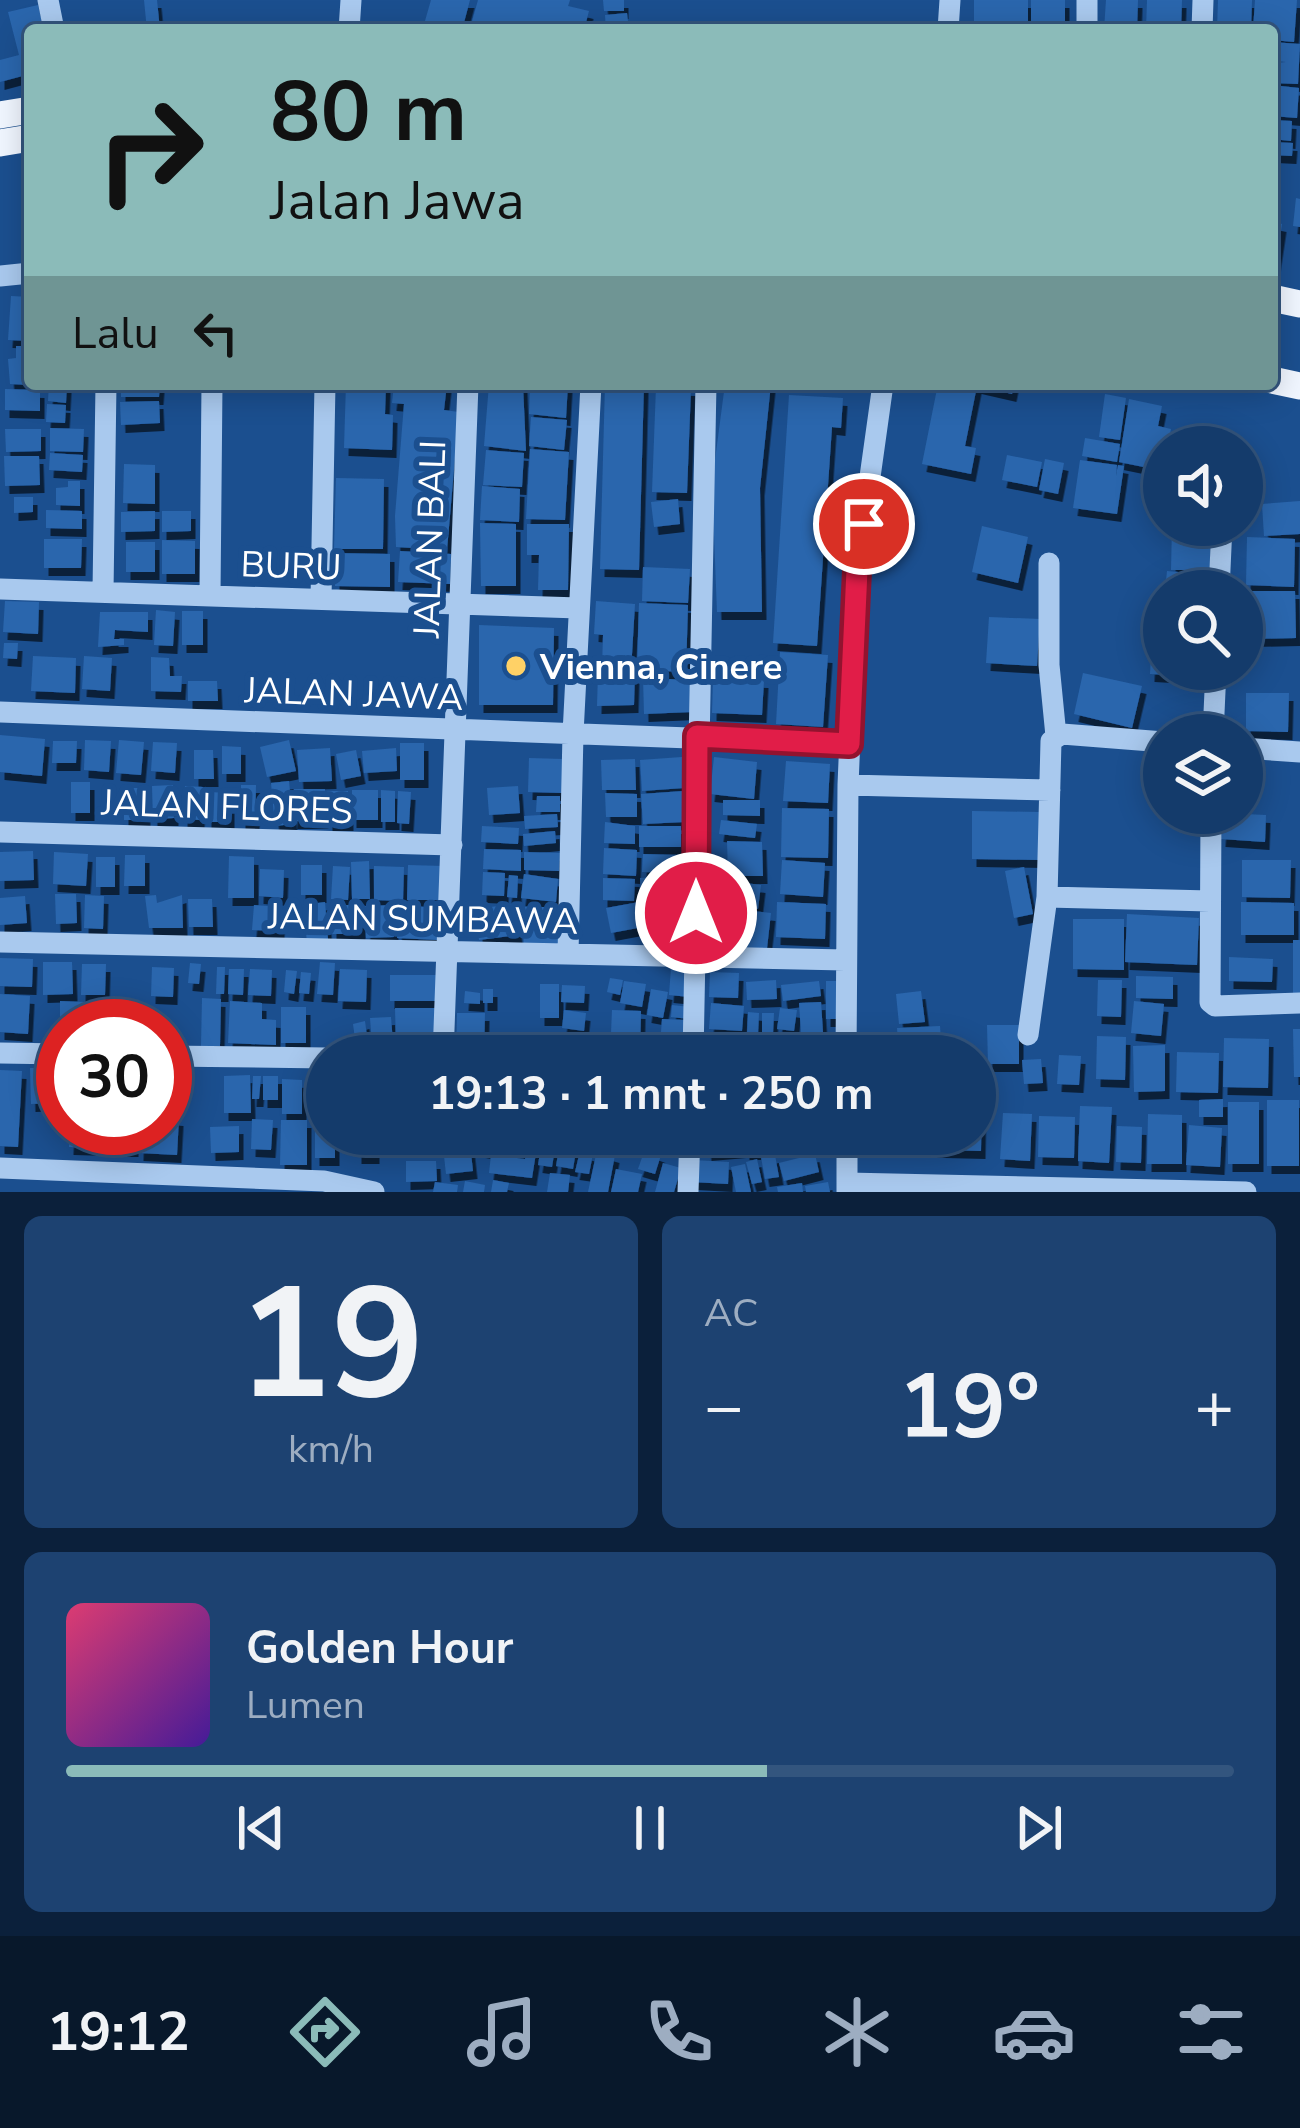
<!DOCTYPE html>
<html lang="id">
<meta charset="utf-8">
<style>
:root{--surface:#143b6b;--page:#1d4271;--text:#f1f3f6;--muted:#9dadc1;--line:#33557e;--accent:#8bbbb9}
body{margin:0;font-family:"Nunito Sans",sans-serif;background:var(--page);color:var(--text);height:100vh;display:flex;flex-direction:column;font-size:45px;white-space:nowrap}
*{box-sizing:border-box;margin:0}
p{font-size:39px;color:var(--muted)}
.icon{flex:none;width:66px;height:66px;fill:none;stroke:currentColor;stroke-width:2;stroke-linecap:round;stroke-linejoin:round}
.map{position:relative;height:1192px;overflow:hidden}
.panel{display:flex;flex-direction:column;gap:24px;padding:24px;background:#0b203b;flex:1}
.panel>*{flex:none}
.banner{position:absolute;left:24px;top:24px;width:1254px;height:366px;border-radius:12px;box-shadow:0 6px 30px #0003,0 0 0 3px var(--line);background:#8bbbb9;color:#111;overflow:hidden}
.buttons{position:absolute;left:1143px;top:426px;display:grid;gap:24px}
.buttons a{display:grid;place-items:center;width:120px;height:120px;border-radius:50%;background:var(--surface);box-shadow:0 6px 30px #0003,0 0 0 3px var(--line);font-size:60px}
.speed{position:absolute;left:36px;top:999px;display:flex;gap:24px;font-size:60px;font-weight:700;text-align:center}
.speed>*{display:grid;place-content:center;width:156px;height:156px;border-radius:50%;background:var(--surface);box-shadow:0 6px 30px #0003,0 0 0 3px var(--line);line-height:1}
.speed .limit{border:18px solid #d22;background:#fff;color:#111}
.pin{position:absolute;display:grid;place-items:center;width:102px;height:102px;color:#fff;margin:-51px;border:6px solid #fff;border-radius:50%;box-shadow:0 3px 12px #0007}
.me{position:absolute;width:132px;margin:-66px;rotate:0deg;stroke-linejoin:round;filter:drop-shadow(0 0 9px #0008)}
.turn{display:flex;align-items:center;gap:42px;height:252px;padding:0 48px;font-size:54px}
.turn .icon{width:156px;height:156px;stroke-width:2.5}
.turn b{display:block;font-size:84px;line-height:102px}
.then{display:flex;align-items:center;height:114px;padding:0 48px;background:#0003;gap:24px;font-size:45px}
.big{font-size:90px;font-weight:700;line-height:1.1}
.panel .card{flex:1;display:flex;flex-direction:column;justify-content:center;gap:18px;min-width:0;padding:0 42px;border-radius:18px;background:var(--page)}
.panel .dial{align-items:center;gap:0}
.dial b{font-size:156px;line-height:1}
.song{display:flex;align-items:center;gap:36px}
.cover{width:144px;height:144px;border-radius:18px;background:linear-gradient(135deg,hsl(340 70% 55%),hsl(260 70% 35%))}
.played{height:12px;border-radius:6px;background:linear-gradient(90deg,var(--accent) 60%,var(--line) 60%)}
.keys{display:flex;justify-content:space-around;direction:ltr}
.heat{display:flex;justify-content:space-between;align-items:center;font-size:66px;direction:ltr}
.panel .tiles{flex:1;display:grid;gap:24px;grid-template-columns:1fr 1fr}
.card:last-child{grid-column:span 2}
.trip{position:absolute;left:306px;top:1035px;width:690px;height:120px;border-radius:60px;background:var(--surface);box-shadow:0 6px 30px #0003,0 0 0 3px var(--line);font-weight:700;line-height:120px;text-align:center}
.dock{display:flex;height:192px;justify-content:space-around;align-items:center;background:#08182b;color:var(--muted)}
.dock .icon{width:84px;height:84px}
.dock .on{color:var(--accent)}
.dock b{font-size:54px;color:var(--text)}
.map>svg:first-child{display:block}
</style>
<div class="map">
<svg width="1300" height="1192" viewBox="0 0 1300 1192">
<defs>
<filter id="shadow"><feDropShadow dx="4.5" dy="8" stdDeviation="0" flood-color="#0009"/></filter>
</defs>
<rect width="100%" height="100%" fill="#1b4f8f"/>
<path fill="#2a66ad" filter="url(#shadow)" d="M144 0H157L160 30H147Z
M431 0H470L462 30 423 28Z
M478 0H570L568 6 589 11 584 30H488L471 25Z
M603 0H624V11H604Z
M974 0H1028V30H974Z
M1031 0H1065V30H1031Z
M1106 0H1138L1137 30H1104Z
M1147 0H1182L1181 30H1146Z
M1218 0H1252L1251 30H1217Z
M1255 0H1297L1294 42 1272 40V30H1253Z
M38 5 44 30H30V74L0 82V60L19 55 8 12Z
M627 13 629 30H606L605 15Z
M1272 42 1300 44 1298 84 1272 83V63L1286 62 1272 61Z
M1272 85 1299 88 1297 118 1272 116Z
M1272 120 1292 121 1291 141 1272 139Z
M1272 142 1293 143 1292 156 1272 155Z
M1296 198 1300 199V227L1293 226Z
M1272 222 1282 224 1276 264 1272 263Z
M11 296 30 297V341L8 340Z
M16 346H30V385L10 384 8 359 16 358Z
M49 384H67L66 403 48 401Z
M121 384H160L159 397H121Z
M346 384H386L385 414 393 415 392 450 344 448Z
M394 384H447L444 410 459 412 447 550 396 547 395 516 404 404 392 403Z
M489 384 523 385 526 451 484 446Z
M552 384H568L566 418 529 414 530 387 561 389Z
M605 384H644L639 570 600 569Z
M725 384H771L760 488 762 612H717L712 483Z
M938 384H1014L1012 394 977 386 965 446 976 448 971 474 922 464Z
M656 387 691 388 687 493 652 492Z
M5 389 40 390V411L5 410Z
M1105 394 1126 398 1120 440 1099 437Z
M789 395 843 398 841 428 832 427 817 646 773 643Z
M1129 399 1162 406 1158 426 1171 429 1168 447H1164L1163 471 1119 462Z
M159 401 160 423 121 425 120 402Z
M47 404 66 405 65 423 46 422Z
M531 417 567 420 564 450 529 446Z
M50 428 84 429 83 452 50 451Z
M5 429H41V451L6 452Z
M1085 438 1120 444 1117 462 1082 456Z
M530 449 569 452 565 520 526 519Z
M486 450 524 453 522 487 483 485Z
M50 453 83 455 82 472 49 470Z
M1007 455 1042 462 1037 487 1002 480Z
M4 456H39L40 485 5 486Z
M1045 459 1064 463 1058 494 1039 490Z
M1080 460 1117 465 1116 476 1118 465 1124 466 1117 514 1073 508Z
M124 464 155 465V504L123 503Z
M336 478 384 479 383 549H334Z
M68 481H80V506L56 505V488L68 487Z
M482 486 520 489 519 522 480 520Z
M14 497H33V512L14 513Z
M678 499 680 524 654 527 651 502Z
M1300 501V534L1264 536 1262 504Z
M46 510 82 511V529L46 528Z
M155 511V531L121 532V512Z
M162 511H191V531L162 532Z
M480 523 516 524V586H481Z
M527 524H569L568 590H538L539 555H527Z
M982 526 1028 537 1018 583 972 572Z
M1172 527 1211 528 1210 570H1171Z
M1247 537 1295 539 1294 587 1246 585Z
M44 539H82L81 568H44Z
M162 540 195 541V574H162Z
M126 542H155V572H126Z
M400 551 451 554 450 584 398 582Z
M335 553 390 554V587L335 586Z
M643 567 690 569 688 603 642 601Z
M1167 571 1212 575 1210 591H1165Z
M1245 591H1295L1296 638 1246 639Z
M5 601 39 602 38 634 3 632Z
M596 601 635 604 631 671 602 669 603 635 594 634Z
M639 603 688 605 686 672 637 670Z
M156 610 175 612 173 646 154 645Z
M182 611H203V645H182Z
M100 612H148V632L115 630 114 639H124V645L98 647Z
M989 617 1040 619 1037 666 986 663Z
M1153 619 1164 620V669H1204L1203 677 1150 674Z
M479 625 554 628 553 705H479Z
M4 643H18L17 659 3 658Z
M780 652 828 655 823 727 776 724Z
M33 656 76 658 75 693 31 691Z
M84 656 112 658 110 691 82 689Z
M151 657 169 658 170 676H182L181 692 151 691Z
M635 671 634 705 597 706 598 674Z
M1083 673 1142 686 1132 728 1074 714Z
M643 677 694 681 692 712 644 714Z
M713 678 764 680 762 715 712 713Z
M188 681H217L218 701H188Z
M1246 693H1289L1288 732 1246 731Z
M0 735 45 739 42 776 0 772Z
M85 740 111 741 109 772 84 770Z
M119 740 144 742 141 775 116 773Z
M289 740 296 771 267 777 260 747Z
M53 741H77L76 763H52Z
M153 742 177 743 175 773 151 771Z
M400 743H424V780H400Z
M222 746 241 747V774H222Z
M330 748 332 781 299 782 297 750Z
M396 748 397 771 364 773 362 751Z
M194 750H213L214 779H194Z
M356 750 361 776 341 780 336 754Z
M682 757 684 788 642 791 640 760Z
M714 757 757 762 754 799 710 794Z
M529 758 563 759 562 793 528 792Z
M635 759 636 790H602L601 760Z
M786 761 830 764 828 803 783 801Z
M289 781 293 824 275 826 271 783Z
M71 782H90V813H71Z
M173 785 174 818 153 819 152 786Z
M241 785H256L255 823H241Z
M185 786 203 787 200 820 183 819Z
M518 786 520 813 489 815 487 788Z
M124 788H145L146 820H124Z
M294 789H325L324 821H293Z
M352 790H378V820H352Z
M381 790 395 791V822H381Z
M327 791H348L349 823H328Z
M398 791 411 792 409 824 397 823Z
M683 791 685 822 643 824 641 794Z
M207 792 230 793V822H207Z
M605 793 637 794V817H606Z
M537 796H560V812H536Z
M723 800H760V816L723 815Z
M782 808 829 809 828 858 781 857Z
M972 811 1040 812V860L972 859Z
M1223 813 1266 815 1265 842 1221 839Z
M557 814 558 827 525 829 524 816Z
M721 820 757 824 755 838 719 834Z
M605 822 635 826V844L604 843Z
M482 826 519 828 518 844 481 842Z
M639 826H681V847H639Z
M555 831 556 843 524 846 523 834Z
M727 841 762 842 763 876H728Z
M604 848 637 850 636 876 603 874Z
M484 849 521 850V871L483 869Z
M33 851 34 880 0 881V852Z
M54 852 88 854 86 886 53 884Z
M524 852 560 853 559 871 524 870Z
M643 854 682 855 681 873 642 872Z
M125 855H145V886H124Z
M229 856 254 857V898H228Z
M96 857H115V887H96Z
M782 860 825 863 823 897 780 894Z
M1242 860H1291L1290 898 1242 897Z
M369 861 370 899H352L351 862Z
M301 865H322V895H301Z
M408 865 443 866V900H407Z
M333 866 350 867 348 900 331 899Z
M374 866 404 867 403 901 374 900Z
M1024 867 1033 914 1014 918 1005 871Z
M260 869 284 870 283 898 259 896Z
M483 872 505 873 504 896 482 895Z
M524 874 558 879 556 902 521 898Z
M509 875 518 876 517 898 507 897Z
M678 876 679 900 641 901 640 878Z
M603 878 635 879 634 901 603 900Z
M722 880 761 885 758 909 719 904Z
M55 894H76L77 923 56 924Z
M85 895 104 896 103 929 84 928Z
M156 895 157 903 182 895 183 928H149L145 896Z
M25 896 27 923 0 925V898Z
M188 899H212L213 927H189Z
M325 902 328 939 307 942 303 905Z
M639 902 643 927 611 933 606 908Z
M777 902 826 904 825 939 776 937Z
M1241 902 1294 903V935H1241Z
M514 904 518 935 479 940 475 909Z
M254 905 281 907 280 931 252 930Z
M332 905H362L361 934H332Z
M394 905V937L366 938 365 906Z
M399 905 439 908 437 940 397 938Z
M522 907H556V920H522Z
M727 908 771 913 766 957 722 952Z
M1127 914 1199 918 1197 965 1125 962Z
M1073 919H1124V970L1073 969Z
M558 927V945L524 946 523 928Z
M1293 940H1300V996H1293Z
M1229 957 1273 959 1272 982 1229 981Z
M0 958 33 959 32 987 0 986Z
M43 962H72L73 994 43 995Z
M320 962 335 963 333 995 317 994Z
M190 963 201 964 199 984 188 983Z
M82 964H106L105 995H81Z
M152 967 174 968 173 997 151 996Z
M217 967H225L224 994H216Z
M671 968 692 970 690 997 669 995Z
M229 969H244L243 995 228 994Z
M250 969 272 970 271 996 248 995Z
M340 969 367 970 366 1002 338 1001Z
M286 970 297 971 294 994 284 992Z
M301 972 311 973 309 994 299 993Z
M710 972 739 973 738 998 709 997Z
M390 975H438V1001H390Z
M1136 976 1173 977V999L1136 998Z
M610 978 623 980 620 995 607 992Z
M776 980 777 999 747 1000 746 982Z
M1098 980H1122L1121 1017 1097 1016Z
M624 981 646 984 642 1007 620 1003Z
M819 981 821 996 783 1001 781 985Z
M826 981H840V1019H826Z
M540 984H559V1018H540Z
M562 985 585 986 584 1003 561 1002Z
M483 989H493V1003H483Z
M651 989 668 992 663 1018 647 1015Z
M465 991 480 993V1004L464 1003Z
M921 991 925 1022 899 1024 896 994Z
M0 994 30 996 28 1034 0 1032Z
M202 998 221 999 220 1046H201Z
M60 1001 85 1002 84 1026H60Z
M230 1001 262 1003V1019L276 1020V1045L228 1043Z
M1134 1001 1164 1004 1161 1036 1131 1033Z
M821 1002 823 1032 801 1033 799 1003Z
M711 1003 744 1006 742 1031 709 1029Z
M90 1004H105V1026H90Z
M672 1005 690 1007 689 1019 671 1017Z
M281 1007H306V1043H281Z
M395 1008H436V1044L396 1045Z
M780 1008 797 1010 794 1031 777 1029Z
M564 1010 586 1013 584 1031 562 1028Z
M612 1010 641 1011 640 1056H610Z
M748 1012 759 1013 758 1035 747 1034Z
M457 1013H485L484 1056H456Z
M762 1013H774L773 1034 762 1033Z
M145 1017 170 1019 168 1036H165V1026H145Z
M391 1017 393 1043 372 1044 370 1018Z
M662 1019 687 1020 686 1033 661 1032Z
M365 1021 368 1044 356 1046 353 1024Z
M987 1025H1019V1064H988Z
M940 1026 942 1056H899L897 1028Z
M1293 1029H1300V1077H1294Z
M1097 1036 1126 1037 1125 1080 1096 1079Z
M775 1037H785V1056H774Z
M351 1038 355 1055 346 1056 342 1041Z
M803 1038V1056H789V1039Z
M1224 1038 1269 1039 1268 1088 1223 1087Z
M842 1039V1056H809V1040Z
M749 1040H772V1056H749Z
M686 1042V1056H653V1043Z
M1165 1045V1091L1134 1092 1133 1046Z
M1177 1052 1219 1053 1218 1093 1176 1092Z
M1059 1055 1081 1056 1079 1085 1057 1084Z
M1041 1059 1043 1083 1024 1084 1022 1060Z
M30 1068H57L58 1103 31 1104Z
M0 1070 22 1071 18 1147 0 1146Z
M250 1075 251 1113H224V1076Z
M253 1076H261L259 1099H252Z
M263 1076H278V1100H263Z
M282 1079 302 1080V1114H282Z
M307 1081H325V1116H307Z
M975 1089H982L981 1151 900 1149V1134H975Z
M1223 1099V1117H1199V1100Z
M1267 1100H1299V1166H1267Z
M1228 1102H1259V1164H1228Z
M1080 1106 1112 1107 1109 1163 1078 1161Z
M1003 1113 1032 1114 1030 1161 1000 1159Z
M1148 1114 1182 1115V1164H1147Z
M1039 1116 1075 1117 1074 1158 1038 1157Z
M165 1117 179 1118 177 1155 139 1153 140 1128H165Z
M252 1119 273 1120 271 1150 251 1149Z
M281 1120H307V1165H280Z
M315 1121H327V1134H335V1158H315Z
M1189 1125 1222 1128 1220 1167 1186 1165Z
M239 1126V1152L211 1153 210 1127Z
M1117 1126 1142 1127 1141 1163 1116 1162Z
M70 1128H106L105 1148 69 1147Z
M113 1128H134V1149H113Z
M357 1134H375V1156H357Z
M483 1134H513L509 1155 481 1150Z
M515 1134H525L522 1156 512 1154Z
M529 1134H539L532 1178 489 1173 491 1155 525 1159Z
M543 1134 557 1136 552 1167 538 1165Z
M609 1134H640V1145H609Z
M642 1134H673V1145L642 1146Z
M705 1134H740L742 1150 707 1153Z
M745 1134H757V1152H745Z
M760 1134H791V1150L760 1149Z
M806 1134H830V1142L805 1141Z
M561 1136 578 1139 573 1169 556 1166Z
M470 1144 473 1171 446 1174 443 1147Z
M645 1149 661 1155 655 1174 638 1169Z
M597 1150 615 1155 608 1192H588Z
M580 1151 593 1154 589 1174 575 1172Z
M815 1154 819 1172 784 1181 779 1163Z
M775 1155 779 1177 765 1179 761 1157Z
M757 1159 762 1182 752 1184 746 1162Z
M693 1160 729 1162 728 1184 692 1182Z
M406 1161H436L437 1181 406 1182Z
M663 1163 681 1168 674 1192H655Z
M745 1164 751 1192H736L731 1167Z
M616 1169 642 1174 638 1192H611Z
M550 1173 570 1175 568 1192H547Z
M493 1180 509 1183 507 1192H491Z
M465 1181 485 1185 484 1192H463Z
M435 1182 458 1185 457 1192H433Z
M828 1182 830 1192H806L805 1186Z
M802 1183 803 1192H778L777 1187Z"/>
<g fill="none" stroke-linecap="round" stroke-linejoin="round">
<path stroke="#a9c9ee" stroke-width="21" d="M48 0 54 30
M349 30 351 0
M948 30 950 0
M1087 30V0
M1202 30 1203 0
M0 276 30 273
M1049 563V665L1056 736
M0 589 579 608
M1219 591 1222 525
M103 592 106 384
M210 596 212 384
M321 599 325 384
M0 712 849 744
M1213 735 1216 669
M1242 748 1300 752
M848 785 1050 790
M1211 813 1210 1002 1215 1006 1300 1003
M0 832 452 845
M1047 897 1210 901
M0 942 845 960
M568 954 573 734 591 384
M1028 1035 1047 897 1051 741 1062 734 1164 742
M0 1053 63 1054
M165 1056 327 1058
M443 1056 468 384
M693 1056 706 384
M846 1056 848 785 857 570 883 384
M847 1134V1191
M0 1168 324 1181 374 1192
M847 1183 1246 1192
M688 1192 690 1134"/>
<path stroke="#f0f6ff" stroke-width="27" d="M0 115 30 110
M0 143 30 138
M1272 298 1300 304
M1272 380 1300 386"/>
</g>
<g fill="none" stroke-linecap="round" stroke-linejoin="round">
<g stroke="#92132f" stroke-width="30">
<path id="route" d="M696 913 697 736 849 744 857 570 864 524"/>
</g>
<use href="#route" stroke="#e11d48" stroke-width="21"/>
</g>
<circle fill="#ffd166" stroke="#1b4f8f" stroke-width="4.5" cx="516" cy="666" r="12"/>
<g text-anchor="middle" stroke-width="12" stroke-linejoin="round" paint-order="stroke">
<g font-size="36" fill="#fff" stroke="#1b4f8f">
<text transform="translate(429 539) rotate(-88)" y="13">JALAN BALI</text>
<text transform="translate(291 565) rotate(2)" y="13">BURU</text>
<text transform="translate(354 693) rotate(2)" y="13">JALAN JAWA</text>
<text transform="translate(227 806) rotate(2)" y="13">JALAN FLORES</text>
<text transform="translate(423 918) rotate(1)" y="13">JALAN SUMBAWA</text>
</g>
<g font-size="36" font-weight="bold" fill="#fff" stroke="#1b4f8f" text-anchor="start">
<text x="540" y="679">Vienna, Cinere</text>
</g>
</g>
</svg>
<div class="buttons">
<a><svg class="icon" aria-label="sound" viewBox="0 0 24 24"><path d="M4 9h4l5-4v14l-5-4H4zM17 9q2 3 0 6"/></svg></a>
<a><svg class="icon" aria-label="search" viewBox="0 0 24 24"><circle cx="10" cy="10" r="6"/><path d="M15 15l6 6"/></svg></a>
<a><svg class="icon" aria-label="layers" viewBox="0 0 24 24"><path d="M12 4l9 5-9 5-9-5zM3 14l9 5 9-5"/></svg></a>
</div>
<div class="speed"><div class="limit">30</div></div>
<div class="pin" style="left:864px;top:524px;background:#d93025"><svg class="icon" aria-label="arrive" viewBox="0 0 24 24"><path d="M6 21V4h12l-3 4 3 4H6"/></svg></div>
<svg class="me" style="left:696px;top:913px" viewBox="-20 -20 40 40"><circle r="17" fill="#e11d48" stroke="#fff" stroke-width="3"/><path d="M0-11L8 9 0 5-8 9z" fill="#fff"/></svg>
<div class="trip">19:13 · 1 mnt · 250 m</div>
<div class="banner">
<div class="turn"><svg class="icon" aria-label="right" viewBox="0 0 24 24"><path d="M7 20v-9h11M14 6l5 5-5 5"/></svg><div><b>80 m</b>Jalan Jawa</div></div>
<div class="then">Lalu<svg class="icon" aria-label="left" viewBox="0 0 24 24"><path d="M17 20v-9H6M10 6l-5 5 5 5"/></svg></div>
</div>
</div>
<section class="panel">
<div class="tiles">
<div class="card dial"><b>19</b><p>km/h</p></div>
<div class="card"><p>AC</p>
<div class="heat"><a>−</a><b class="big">19°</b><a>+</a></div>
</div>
<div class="card">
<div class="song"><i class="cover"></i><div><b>Golden Hour</b><p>Lumen</p></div></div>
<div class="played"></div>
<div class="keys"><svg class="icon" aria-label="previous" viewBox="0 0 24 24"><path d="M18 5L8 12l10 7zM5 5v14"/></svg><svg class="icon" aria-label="pause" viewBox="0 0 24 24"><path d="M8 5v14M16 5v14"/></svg><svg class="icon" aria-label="next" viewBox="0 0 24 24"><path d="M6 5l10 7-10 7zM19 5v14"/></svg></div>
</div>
</div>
</section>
<nav class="dock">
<b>19:12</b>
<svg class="icon on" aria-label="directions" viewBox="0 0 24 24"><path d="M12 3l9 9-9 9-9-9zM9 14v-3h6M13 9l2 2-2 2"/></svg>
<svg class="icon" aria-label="music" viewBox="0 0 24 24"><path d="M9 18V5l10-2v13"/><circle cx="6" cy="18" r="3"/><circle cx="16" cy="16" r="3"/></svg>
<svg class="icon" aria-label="phone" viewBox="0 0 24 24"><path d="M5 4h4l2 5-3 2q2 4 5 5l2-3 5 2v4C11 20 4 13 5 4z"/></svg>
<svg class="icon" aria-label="climate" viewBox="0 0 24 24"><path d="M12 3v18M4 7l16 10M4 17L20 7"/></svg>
<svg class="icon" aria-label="car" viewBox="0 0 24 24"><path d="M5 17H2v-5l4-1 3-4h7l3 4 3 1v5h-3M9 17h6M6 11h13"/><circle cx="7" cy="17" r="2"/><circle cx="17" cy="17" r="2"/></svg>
<svg class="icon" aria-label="filters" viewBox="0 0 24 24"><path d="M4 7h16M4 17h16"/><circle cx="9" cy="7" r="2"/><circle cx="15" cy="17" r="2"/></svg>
</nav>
